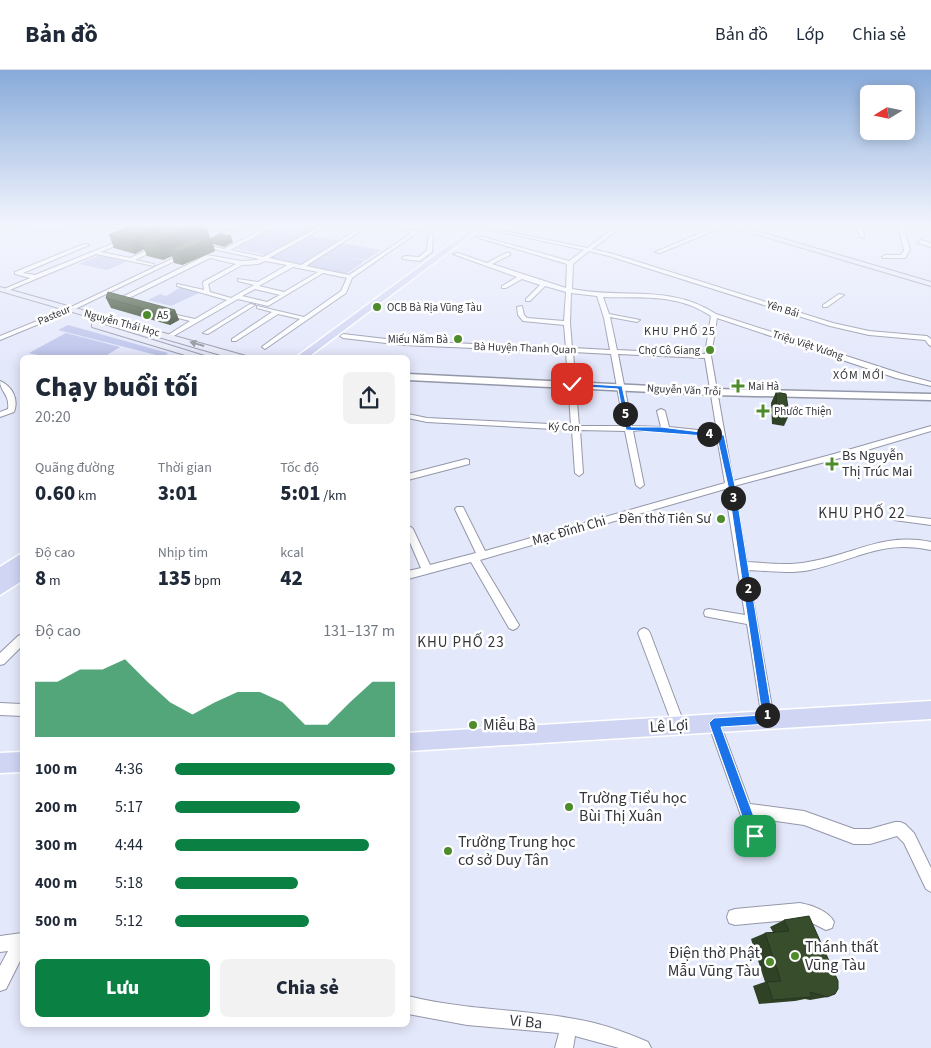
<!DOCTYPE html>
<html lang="vi">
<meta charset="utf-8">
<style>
:root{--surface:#fff;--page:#f2f2f3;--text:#1f2937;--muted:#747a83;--line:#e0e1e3;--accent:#0b8043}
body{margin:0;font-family:"Source Sans 3",sans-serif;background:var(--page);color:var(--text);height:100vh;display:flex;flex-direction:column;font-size:19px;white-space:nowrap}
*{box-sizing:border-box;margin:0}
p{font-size:16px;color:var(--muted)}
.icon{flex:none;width:28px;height:28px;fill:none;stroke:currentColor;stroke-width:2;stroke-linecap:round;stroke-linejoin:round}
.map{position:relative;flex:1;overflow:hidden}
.sheet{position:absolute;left:20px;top:285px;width:390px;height:672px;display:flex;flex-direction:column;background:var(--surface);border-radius:8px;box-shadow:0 2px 12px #0003}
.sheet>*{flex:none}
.needle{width:32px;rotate:260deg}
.tools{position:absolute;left:860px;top:15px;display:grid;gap:10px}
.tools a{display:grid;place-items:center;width:55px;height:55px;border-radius:8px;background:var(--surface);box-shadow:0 2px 12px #0003;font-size:25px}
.pin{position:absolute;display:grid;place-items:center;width:42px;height:42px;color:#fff;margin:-21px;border-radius:10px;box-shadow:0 2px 8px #0006}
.km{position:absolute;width:25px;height:25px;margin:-12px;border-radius:50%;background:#222;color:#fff;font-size:14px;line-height:25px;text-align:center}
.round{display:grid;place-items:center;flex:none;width:52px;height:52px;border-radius:8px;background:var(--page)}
.head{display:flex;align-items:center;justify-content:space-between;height:85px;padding:0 15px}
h1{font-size:28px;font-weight:800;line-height:38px}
.figures{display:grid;grid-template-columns:repeat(3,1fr);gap:8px;height:85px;padding:5px 15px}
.figures div{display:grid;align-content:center}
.figures b{font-size:21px;font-weight:800}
.figures small{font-size:14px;font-weight:400}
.figures p{font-size:14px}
.chart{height:140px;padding:10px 15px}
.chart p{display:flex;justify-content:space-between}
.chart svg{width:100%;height:90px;margin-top:5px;fill:var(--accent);opacity:.7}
.button{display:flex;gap:10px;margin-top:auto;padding:10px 15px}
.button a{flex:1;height:58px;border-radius:8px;background:var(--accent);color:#fff;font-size:20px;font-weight:800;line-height:58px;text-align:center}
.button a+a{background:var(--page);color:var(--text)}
ul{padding:0 15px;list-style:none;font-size:16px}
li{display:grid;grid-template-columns:80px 60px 1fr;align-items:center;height:38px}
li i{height:12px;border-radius:6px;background:var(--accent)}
header{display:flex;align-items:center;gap:30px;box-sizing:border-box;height:70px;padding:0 25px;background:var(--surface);border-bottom:1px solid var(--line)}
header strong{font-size:24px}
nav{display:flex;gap:28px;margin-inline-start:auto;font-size:18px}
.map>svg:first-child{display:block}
.green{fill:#bdc4ea}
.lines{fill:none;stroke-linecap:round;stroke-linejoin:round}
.minor-casing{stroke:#9497a9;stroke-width:2}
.tertiary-casing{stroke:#9497a9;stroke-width:3}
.secondary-casing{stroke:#9497a9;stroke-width:2}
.primary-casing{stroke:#fff;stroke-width:3}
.minor{fill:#fff;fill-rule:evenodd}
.tertiary{fill:#fff;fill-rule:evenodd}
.secondary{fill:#e8eaf9;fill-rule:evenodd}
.primary{fill:#d0d5f3;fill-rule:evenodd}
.wall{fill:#2f4226}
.shaded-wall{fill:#26361f}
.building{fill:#374d2c;stroke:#26361f}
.oneway{fill:#8e909a}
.route{fill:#1a73e8;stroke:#fff}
.poi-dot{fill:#4e8b2a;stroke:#fff;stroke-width:2}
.labels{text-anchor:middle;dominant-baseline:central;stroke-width:5;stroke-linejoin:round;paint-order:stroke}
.far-poi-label{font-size:11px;fill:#34353c;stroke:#fff;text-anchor:start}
.far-street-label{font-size:11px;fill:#34353c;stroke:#fff}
.far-neighbourhood-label{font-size:12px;letter-spacing:1px;fill:#34353c;stroke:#fff}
.poi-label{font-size:14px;fill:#34353c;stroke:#fff;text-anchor:start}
.street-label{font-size:14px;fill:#34353c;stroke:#fff}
.neighbourhood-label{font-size:15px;letter-spacing:1px;fill:#34353c;stroke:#fff}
.near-poi-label{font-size:16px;fill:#34353c;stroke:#fff;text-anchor:start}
.near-street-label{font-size:16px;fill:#34353c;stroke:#fff}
</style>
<header>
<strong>Bản đồ</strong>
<nav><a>Bản đồ</a><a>Lớp</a><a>Chia sẻ</a></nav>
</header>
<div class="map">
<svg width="931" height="978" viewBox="0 0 931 978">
<rect width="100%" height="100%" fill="#e4e8fb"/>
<path class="green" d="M18,156H77L49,166Z
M274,156H319L266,185L233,178Z
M308,165L341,171L300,195L266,188Z
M342,173L381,180L366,190L345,186L365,191L343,206L317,200L323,196L317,199L305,196L321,187L334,190L320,186Z
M99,185L126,192L107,200L79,194Z
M181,217L201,222L171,236L148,230L160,224L166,226Z
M68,255L168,283L164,287L58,260Z
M66,263L120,277L104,287H46L29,283Z"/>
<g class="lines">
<g class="minor-casing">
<path id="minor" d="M111,156H120L137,162L135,163Z
M197,156C206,156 224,162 229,161C235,160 238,156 245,156L215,171L213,169L225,163Z
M268,156H275L230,180L263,187L321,156H327L269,188L301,195L363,156H369L306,196L349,205L412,163L387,156H398L418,162L352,208L346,223L265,279L262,277L263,276L300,249L278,244L236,271H232V269L272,242L257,238V236L304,247L341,221L347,208L323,203L268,236L238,229L170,268L167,266L168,265L190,251L163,244V242L195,249L227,230L177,216V214L204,220L203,212L236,194L210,188L121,232L111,230L114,228L118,229L207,185L241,191L257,190L259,189L200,176L203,174L224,179ZM265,191L287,195L258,212L238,209V211L254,215L231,228L210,222L208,214L242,195L258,194ZM293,197L318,202L284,222L259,216ZM255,219L280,225L267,232L242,226Z
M617,156H623L592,179L613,184L833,253L869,261L927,266L931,269V276L929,275L925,270L869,265L830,256L609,186L589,181L573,194L572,219C622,229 671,214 716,244L902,304L931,312V316L896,308L717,248L711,286L733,411L834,384L931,356V361L840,388L734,416L747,492C767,493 788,496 808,492C854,485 882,462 931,472V480C882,469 856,490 810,500C790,504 769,501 748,500L774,649L772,653L768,655L764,653L762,649L747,554L709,547L705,546L704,543L705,540L709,539L745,545L725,419L480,490L519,555L517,558L513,560L509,558L471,492L408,509V501L421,498L408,468V456L411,457L413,459L430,495L476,483L455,439L457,437H463L485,481L725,413L717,367L661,361H633L644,415L640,418L636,415L625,361L580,360L583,403L579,406L575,403L572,360L427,352L408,348V344L427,348L571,355L566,282L403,275L343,268L340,266L343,264L403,271L566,278L564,255L523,251L518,245L517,237L522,236L524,245L527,248L564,251L566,222L545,216L530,231H526V229L540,215L522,209L506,218H502V216L517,207L453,184L458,183L487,193L506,183H510V185L492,194L566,218L567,194L476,167L480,166L569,191L584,180L487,159L489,158L587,178ZM571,223L597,226L604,248L610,280L572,278L570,253ZM603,227C641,228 677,223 711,246L705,284L617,280L610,247L637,252L640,250L609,244ZM573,282L611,284L624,356H579ZM618,284L705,288L717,362L669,357L665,341L661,339L657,341L661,357L632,356Z
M718,156H725L660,183L655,182Z
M857,156H862L864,168L860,167Z
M898,156H903L910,180L905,188H883L882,187L885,185H901L904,180Z
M431,164L433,165L432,182L420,191L403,189L402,188L405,186L419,187L427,180L429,165Z
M124,169L126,171L101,182L130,188L156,176H160V178L135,190L154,194V196L96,184L7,221L2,220L30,208L15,204V202L84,174L89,175L23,203L35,205Z
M920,170L931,173V177L918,173Z
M182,184L187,185L73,240L0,270V266L69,238Z
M839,224L844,225L827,237H823V235Z
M250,234L255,235L208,264L203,263Z
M0,311C12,316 19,329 14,342L0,347V342L8,339C10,324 0,322 0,311Z
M466,389L469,390V394L408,410V404Z
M897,445L931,449V455L894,450L892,448Z
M644,558L648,560L650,563L685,656L683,660L679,662L675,660L673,656L638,563L640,560Z
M22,564V576L4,594L0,595V583L18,566Z
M0,633L22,634V646L0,645Z
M714,647L718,649L720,653L750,734L804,741L854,759H870L895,752H900L905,754L914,763L931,798V822L926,819L904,773L897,766L870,774H854L804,755L756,748L762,766L760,771L755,773L750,771L708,653L710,649Z
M800,833C811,835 829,841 834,852L832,858L826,860L806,850L800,849L735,855L729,853L727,847L729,841L735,839Z
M22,863V887L6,919L0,921V896L8,881L0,882V866Z
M408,926C463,940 520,939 575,949C601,953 625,962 648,972L651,978H619L575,966L573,978H555L559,963L467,955L408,944Z"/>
</g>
<g class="tertiary-casing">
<path id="tertiary" d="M408,304L714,319L931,324V330L714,325L408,310Z"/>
</g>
<g class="secondary-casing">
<path id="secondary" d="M728,156H740L931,212V216Z
M0,217L246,286L247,288H231L0,221Z
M92,253H98L211,288H195L92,257Z"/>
</g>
<g class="primary-casing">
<path id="primary" d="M475,156H483L307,288H295Z
M22,483V511L0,525V497Z
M931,631V649L408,681V663Z
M22,682V702L0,703V683Z"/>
</g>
<use href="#minor" class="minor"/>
<use href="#tertiary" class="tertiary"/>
<use href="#secondary" class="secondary"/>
<use href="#primary" class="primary"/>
</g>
<path class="wall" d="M130,156H206L210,168H209L233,172L224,177L213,174L215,181L182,195L174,193L172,186L163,190L147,186L144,179L135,184L114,178L109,165Z
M106,228L175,240L179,250L170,255L111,238Z
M776,322L789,345L784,356L772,354L771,333Z
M784,850L827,927L810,930L805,929L795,931L759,934L753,916L765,912L751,869L765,863L773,862L770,857Z"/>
<path class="shaded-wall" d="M162,156H206L210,168L194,175L211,169L215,181L182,195L178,182L169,180L172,186L163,190L156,172L140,168L144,179L135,184L130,171Z
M231,166L233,172L224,177L222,171Z
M175,240L179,250L170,255L166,245Z"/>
<path class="building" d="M130,156H162L130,171L109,165Z
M167,156H191L156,172L140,168Z
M220,164L231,166L222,171L211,168Z
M199,166L211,169L178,182L169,180Z
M108,222L175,240L166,245L106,228Z
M776,322L786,324L789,345L777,343Z
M809,846L838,911V919L835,924L827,927L810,922L812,927L773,930L767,912L781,911L765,863L789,861L784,850Z"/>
<defs><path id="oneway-solid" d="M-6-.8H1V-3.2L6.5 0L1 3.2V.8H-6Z" transform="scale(1.25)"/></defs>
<use class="oneway" href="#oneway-solid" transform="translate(197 274) rotate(-164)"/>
<linearGradient id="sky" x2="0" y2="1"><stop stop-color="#87aada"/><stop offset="0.53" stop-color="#f3f5fd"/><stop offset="1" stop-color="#f3f5fd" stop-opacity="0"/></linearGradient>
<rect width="931" height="293" fill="url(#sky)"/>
<path class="route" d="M572,313L622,316L631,357H661L724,365L735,416L773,649L768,654L721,657L761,766L755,772L749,766L709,653L714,648L762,645L728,416L717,367L626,360L618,319L570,316Z"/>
<g class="poi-dot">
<circle cx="377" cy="237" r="5"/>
<circle cx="147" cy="245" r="5"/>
<circle cx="458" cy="269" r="5"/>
<circle cx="710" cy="280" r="5"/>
<path d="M735.5 308.5h5v5h5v5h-5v5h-5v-5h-5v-5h5z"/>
<path d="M760.5 333.5h5v5h5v5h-5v5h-5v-5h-5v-5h5z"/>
<path d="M829.5 386.5h5v5h5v5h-5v5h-5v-5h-5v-5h5z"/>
<circle cx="721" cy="449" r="5"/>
<circle cx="473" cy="655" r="5"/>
<circle cx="569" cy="737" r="5"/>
<circle cx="448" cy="781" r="5"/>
<circle cx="795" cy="886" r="5"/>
<circle cx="770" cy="892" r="5"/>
</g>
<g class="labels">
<g class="far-poi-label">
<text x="387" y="237">OCB Bà Rịa Vũng Tàu</text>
<text x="157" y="245">A5</text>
<text x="448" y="269" text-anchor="end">Miếu Năm Bà</text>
<text x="700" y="280" text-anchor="end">Chợ Cô Giang</text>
<text x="748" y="316">Mai Hà</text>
<text x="774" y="341">Phước Thiện</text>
</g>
<g class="far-street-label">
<text transform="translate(783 239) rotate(17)">Yên Bái</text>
<text transform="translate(54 245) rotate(-23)">Pasteur</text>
<text transform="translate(122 253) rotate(15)">Nguyễn Thái Học</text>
<text transform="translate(808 275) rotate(18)">Triệu Việt Vương</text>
<text transform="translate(525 278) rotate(2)">Bà Huyện Thanh Quan</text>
<text transform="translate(684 320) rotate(3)">Nguyễn Văn Trỗi</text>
<text transform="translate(564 357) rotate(3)">Ký Con</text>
</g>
<g class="far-neighbourhood-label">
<text x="680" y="261">KHU PHỐ 25</text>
<text x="859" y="305">XÓM MỚI</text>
</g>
<g class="poi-label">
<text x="842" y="386">Bs Nguyễn<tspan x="842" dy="16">Thị Trúc Mai</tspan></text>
<text x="711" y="449" text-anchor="end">Đền thờ Tiên Sư</text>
</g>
<g class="street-label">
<text transform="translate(569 461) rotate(-16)">Mạc Đĩnh Chi</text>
</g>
<g class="neighbourhood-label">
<text x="862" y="443">KHU PHỐ 22</text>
<text x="461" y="572">KHU PHỐ 23</text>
</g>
<g class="near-poi-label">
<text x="483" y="655">Miễu Bà</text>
<text x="579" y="728">Trường Tiểu học<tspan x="579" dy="18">Bùi Thị Xuân</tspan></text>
<text x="458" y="772">Trường Trung học<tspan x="458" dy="18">cơ sở Duy Tân</tspan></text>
<text x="805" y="877">Thánh thất<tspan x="805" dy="18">Vũng Tàu</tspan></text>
<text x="760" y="883" text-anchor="end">Điện thờ Phật<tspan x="760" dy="18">Mẫu Vũng Tàu</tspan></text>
</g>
<g class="near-street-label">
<text transform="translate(669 656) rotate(-4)">Lê Lợi</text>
<text transform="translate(526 952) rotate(6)">Vi Ba</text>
</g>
</g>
</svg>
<div class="tools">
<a><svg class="needle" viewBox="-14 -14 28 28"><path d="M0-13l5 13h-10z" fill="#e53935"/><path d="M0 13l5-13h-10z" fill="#747a83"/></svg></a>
</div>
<div class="pin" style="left:755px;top:766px;background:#1e9e55"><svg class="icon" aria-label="arrive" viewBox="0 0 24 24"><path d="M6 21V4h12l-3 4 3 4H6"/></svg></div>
<div class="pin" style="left:572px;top:314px;background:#d93025"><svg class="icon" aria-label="check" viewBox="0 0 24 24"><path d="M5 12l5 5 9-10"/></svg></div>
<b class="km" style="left:767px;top:645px">1</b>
<b class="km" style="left:748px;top:519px">2</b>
<b class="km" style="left:733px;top:428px">3</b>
<b class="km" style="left:709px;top:364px">4</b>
<b class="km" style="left:625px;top:344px">5</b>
<section class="sheet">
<div class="head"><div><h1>Chạy buổi tối</h1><p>20:20</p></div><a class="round"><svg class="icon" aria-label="share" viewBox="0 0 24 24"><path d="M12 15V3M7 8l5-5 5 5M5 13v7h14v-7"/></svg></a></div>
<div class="figures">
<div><p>Quãng đường</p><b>0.60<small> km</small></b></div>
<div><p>Thời gian</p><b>3:01</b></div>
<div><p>Tốc độ</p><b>5:01<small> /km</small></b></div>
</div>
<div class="figures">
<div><p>Độ cao</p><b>8<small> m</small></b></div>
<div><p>Nhịp tim</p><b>135<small> bpm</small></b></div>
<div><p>kcal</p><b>42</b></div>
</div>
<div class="chart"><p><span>Độ cao</span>131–137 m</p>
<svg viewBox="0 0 160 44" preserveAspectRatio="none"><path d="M0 44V17L10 17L20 11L30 11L40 6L50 17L60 27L70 33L80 27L90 22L100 22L110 27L120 38L130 38L140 27L150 17L160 17V44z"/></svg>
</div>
<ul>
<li><b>100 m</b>4:36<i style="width:100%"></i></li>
<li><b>200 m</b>5:17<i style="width:57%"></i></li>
<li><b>300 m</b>4:44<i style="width:88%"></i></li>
<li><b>400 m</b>5:18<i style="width:56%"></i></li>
<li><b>500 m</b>5:12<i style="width:61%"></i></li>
</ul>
<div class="button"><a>Lưu</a><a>Chia sẻ</a></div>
</section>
</div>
